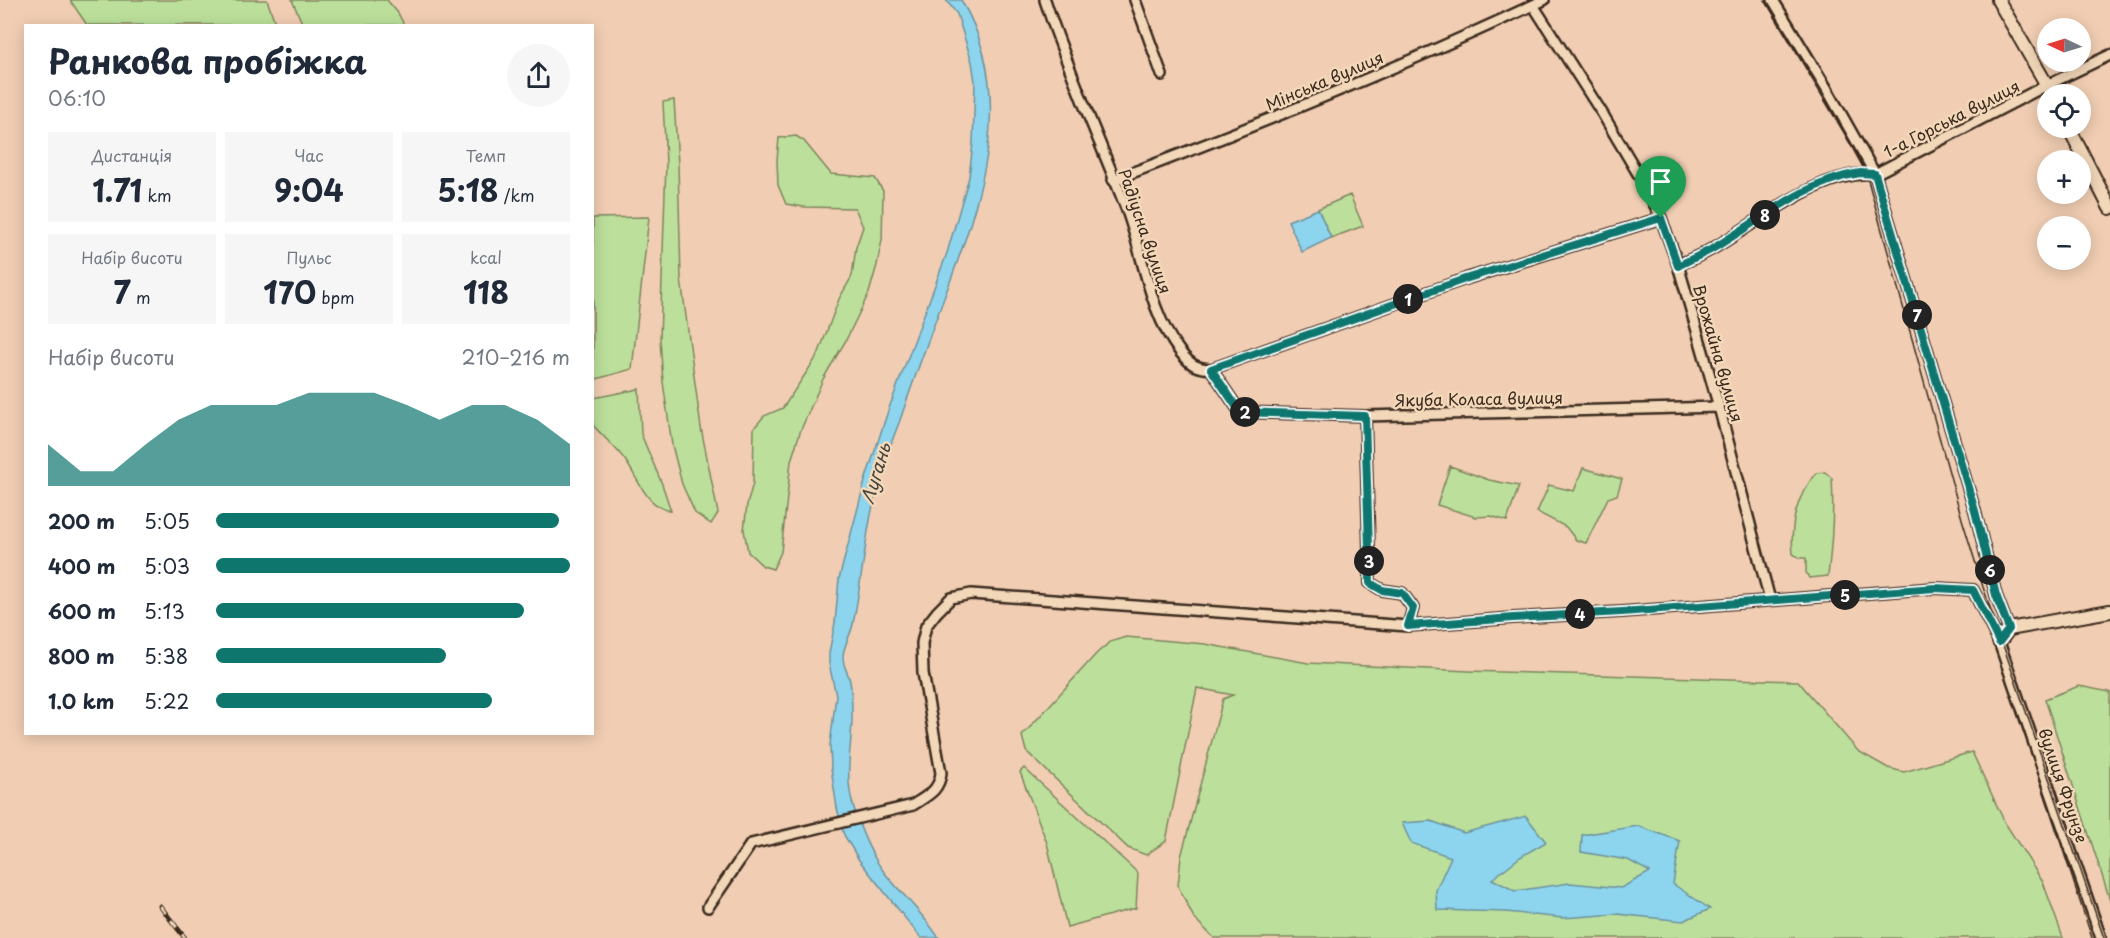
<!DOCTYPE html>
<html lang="uk">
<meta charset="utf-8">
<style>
:root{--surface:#fff;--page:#f6f6f7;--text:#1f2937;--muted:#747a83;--accent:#0f766e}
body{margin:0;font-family:"Playpen Sans",sans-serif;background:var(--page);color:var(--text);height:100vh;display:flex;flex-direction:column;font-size:22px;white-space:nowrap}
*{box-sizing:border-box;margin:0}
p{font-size:20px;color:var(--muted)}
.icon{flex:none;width:33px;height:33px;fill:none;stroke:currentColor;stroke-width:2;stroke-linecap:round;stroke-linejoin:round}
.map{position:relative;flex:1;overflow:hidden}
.details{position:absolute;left:24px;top:24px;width:570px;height:711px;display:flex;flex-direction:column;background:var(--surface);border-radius:0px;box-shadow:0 3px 15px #0003}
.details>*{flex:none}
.needle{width:39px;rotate:274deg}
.controls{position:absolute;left:2037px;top:18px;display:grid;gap:12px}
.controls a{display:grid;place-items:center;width:54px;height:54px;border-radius:50%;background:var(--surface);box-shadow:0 3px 15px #0003;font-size:30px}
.pin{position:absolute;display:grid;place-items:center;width:51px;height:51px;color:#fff;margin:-62px -26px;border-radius:50% 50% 50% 0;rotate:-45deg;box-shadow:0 0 6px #0007}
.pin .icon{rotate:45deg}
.km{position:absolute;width:30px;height:30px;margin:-15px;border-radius:50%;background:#222;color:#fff;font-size:16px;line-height:30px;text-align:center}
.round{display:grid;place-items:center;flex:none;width:63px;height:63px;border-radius:32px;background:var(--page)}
.summary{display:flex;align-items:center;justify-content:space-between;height:102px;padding:0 24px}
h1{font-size:33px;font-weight:700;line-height:45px}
.figures{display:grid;grid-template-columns:repeat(3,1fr);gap:9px;height:102px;padding:6px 24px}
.figures div{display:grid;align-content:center;border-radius:0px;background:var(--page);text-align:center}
.figures b{font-size:30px;font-weight:700}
.figures small{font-size:16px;font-weight:400}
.figures p{font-size:16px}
.chart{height:168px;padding:12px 24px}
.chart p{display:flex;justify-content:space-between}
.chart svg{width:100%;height:108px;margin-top:6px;fill:var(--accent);opacity:.7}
ul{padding:0 24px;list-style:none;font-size:20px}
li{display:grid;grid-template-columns:96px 72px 1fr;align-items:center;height:45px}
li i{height:15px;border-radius:8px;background:var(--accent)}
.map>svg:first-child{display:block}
.green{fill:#bce09b;stroke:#7c855c;stroke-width:1.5}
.water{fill:#8dd5ee;stroke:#6c919b;stroke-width:1.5}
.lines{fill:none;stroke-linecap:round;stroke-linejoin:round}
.minor-casing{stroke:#3b2a1e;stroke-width:14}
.tertiary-casing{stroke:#3b2a1e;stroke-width:16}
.minor{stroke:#f2d7b9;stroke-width:9}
.tertiary{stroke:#f2d7b9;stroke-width:12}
.tram{stroke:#3b2a1e;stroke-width:1.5}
.rail-casing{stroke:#3b2a1e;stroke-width:5}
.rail{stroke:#f2d7b9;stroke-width:3;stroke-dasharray:9;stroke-linecap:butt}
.route-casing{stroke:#fff;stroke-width:12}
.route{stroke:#0f766e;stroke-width:8}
.labels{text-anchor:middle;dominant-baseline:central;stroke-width:5;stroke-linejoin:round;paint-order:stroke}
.street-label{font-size:16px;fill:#3b2a1e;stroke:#f2d7b9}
.water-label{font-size:18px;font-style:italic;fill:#47443d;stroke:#f2d7b9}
</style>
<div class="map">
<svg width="2110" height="938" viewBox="0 0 2110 938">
<rect width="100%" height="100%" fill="#f1ceb3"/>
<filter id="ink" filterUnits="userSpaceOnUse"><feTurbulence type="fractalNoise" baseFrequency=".0167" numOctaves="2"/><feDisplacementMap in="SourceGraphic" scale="12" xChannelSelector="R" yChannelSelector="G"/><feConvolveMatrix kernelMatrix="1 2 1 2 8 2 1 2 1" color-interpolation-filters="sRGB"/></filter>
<g filter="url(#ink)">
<path class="green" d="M70,0H267L276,25H87Z
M292,0H387L398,13L404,25H303Z
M674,100L678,164L681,279L701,428L718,513L711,524L695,513L682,484L672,445L663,382L660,339L666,163L663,102Z
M796,136L804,141L831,174L875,178L883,191L882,240L877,265L869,293L845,342L823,379L800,432L791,461L781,552L773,569L763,566L748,552L744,530L747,505L753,483L754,428L764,416L783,408L818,355L839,299L852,276L856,247L863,227L855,208L804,207L786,204L778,185L777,160L779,138Z
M1350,195L1363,226L1331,238L1318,209Z
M649,217L632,369L593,380V218Z
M639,389L641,434L662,484L671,511C646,507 638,478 625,460C617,448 602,436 593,425V398Z
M1450,466L1489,480L1519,486L1507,521L1491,516L1476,517L1437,505Z
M1583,468L1622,479L1617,495L1608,498L1586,543L1576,540L1566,527L1537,512L1549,485L1574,491Z
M1825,472L1832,478C1834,512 1832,543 1828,576L1809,578L1806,572V558H1800L1793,554C1790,525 1796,495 1817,473Z
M1126,637L1205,644L1308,663L1468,671L1798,681L1858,751L1888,768L1904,772L1972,752L2005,823L2043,882L2063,938H1214L1194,918L1178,886L1181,857L1223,699L1233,695L1197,688L1166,841L1146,855L1128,848L1026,751L1022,736L1097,653L1110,642Z
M2079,686L2110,692V900L2045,699Z
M1024,768L1138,873L1136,908L1067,927L1047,843L1020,772Z"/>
<path class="water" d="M946,0H961C1019,96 980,202 944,298C929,338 914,379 900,420C893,439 885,457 880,477C866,525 863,575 853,624C851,635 843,646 843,657C843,667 848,672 850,681C852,692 852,704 852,716C852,746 844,775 853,805C860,829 872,858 888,877C905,897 924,915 939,938H921L859,860L844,835L837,808L831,768L830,745L836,695L829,664V653L835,623L839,579L865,481L888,411L947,253L969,177L973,143L975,82L972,62L957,14Z
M1318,209L1331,238L1302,252L1288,221Z
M1526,816L1546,842L1520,857L1492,879L1515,891L1570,883L1621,888L1650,872L1628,860L1581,852L1582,835L1638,826L1680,841L1673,884L1710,909L1683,921L1617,914L1563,918L1506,912L1437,910L1436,890L1451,857L1411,843L1402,823L1431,821L1464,833Z"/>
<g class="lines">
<g class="minor-casing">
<path id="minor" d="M1045,0C1068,71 1099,139 1126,208C1144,255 1148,312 1181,353C1191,365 1196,368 1211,369L1240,412L1365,416L1719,407
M1135,0L1162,75
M1773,0L1827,89L1875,174L1975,511L1996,595L2009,629
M1533,5L1602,113L1647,189L1661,218L1678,265L1719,407L1770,600
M1113,180C1259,125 1403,66 1544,0
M1678,265C1690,260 1701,255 1712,249C1757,223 1821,169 1875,174L2047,85L2110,55
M1211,369L1465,279L1661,218
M1365,416L1370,583L1382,590L1402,593L1413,608L1408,626
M708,907L751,844L913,805C928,795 939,791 941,773L923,673L922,643L926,626L937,612L951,598L971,594L1408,626L1513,618L1622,612L1935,588L1973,590L1999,642L2101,938"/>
</g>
<g class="tertiary-casing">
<path id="tertiary" d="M1998,0L2052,94
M2069,128L2110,208
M1999,642L2009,629L2110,611"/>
</g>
<use href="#minor" class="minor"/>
<use href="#tertiary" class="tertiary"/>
<path class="tram" d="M1765,0L1843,131L1866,173L1962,519L1983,587L2104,938
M2017,710L2092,938"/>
<g class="rail-casing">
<path id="rail" d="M160,906L185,938"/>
</g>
<use href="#rail" class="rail"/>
</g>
</g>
<g class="lines" filter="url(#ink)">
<g class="route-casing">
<path id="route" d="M1860,173L1875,174L1975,511L1996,595L2009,629L1999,642L1973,590L1935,588L1622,612L1513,618L1408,626L1413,608L1402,593L1382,590L1370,583L1365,416L1240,412L1211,369L1465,279L1661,218L1678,266C1689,260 1701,255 1712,249C1758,222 1805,181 1860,173Z"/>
</g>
<use href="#route" class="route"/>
</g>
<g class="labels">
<g class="street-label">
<text transform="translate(1324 80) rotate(-23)">Мінська вулиця</text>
<text transform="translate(1951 118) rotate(-27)">1-а Горська вулиця</text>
<text transform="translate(1146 231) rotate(71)">Радіусна вулиця</text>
<text transform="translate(1719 353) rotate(74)">Врожайна вулиця</text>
<text transform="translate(1479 398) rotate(-1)">Якуба Коласа вулиця</text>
<text transform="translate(2064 785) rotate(71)">вулиця Фрунзе</text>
</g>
<g class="water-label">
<text transform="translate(875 473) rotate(-73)">Лугань</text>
</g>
</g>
</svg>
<div class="controls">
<a><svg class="needle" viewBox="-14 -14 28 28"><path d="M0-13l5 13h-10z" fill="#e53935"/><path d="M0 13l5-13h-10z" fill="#747a83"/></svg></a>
<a><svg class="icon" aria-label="locate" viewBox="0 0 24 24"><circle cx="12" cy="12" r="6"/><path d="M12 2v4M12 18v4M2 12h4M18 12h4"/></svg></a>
<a>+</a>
<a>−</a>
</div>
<div class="pin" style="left:1661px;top:218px;background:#1e9e55"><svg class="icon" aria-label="arrive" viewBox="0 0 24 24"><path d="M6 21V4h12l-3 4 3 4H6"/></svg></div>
<b class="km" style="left:1408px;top:299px">1</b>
<b class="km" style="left:1245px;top:412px">2</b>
<b class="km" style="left:1369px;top:561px">3</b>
<b class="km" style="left:1580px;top:614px">4</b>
<b class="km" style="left:1845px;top:595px">5</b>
<b class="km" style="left:1990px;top:570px">6</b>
<b class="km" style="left:1917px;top:315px">7</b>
<b class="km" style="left:1765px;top:215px">8</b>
<section class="details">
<div class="summary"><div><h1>Ранкова пробіжка</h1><p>06:10</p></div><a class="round"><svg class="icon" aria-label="share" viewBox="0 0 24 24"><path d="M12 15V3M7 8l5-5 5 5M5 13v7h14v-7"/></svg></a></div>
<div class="figures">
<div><p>Дистанція</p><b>1.71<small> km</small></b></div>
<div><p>Час</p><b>9:04</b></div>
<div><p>Темп</p><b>5:18<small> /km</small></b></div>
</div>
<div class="figures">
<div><p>Набір висоти</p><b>7<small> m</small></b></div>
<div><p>Пульс</p><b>170<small> bpm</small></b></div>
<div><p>kcal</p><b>118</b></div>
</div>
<div class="chart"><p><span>Набір висоти</span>210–216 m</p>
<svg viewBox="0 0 160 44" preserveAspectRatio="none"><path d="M0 44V27L10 38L20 38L30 27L40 17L50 11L60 11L70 11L80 6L90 6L100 6L110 11L120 17L130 11L140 11L150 17L160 27V44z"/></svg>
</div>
<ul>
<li><b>200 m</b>5:05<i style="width:97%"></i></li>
<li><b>400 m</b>5:03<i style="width:100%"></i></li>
<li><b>600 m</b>5:13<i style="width:87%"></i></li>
<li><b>800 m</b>5:38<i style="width:65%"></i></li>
<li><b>1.0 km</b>5:22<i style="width:78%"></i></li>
</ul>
</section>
</div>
